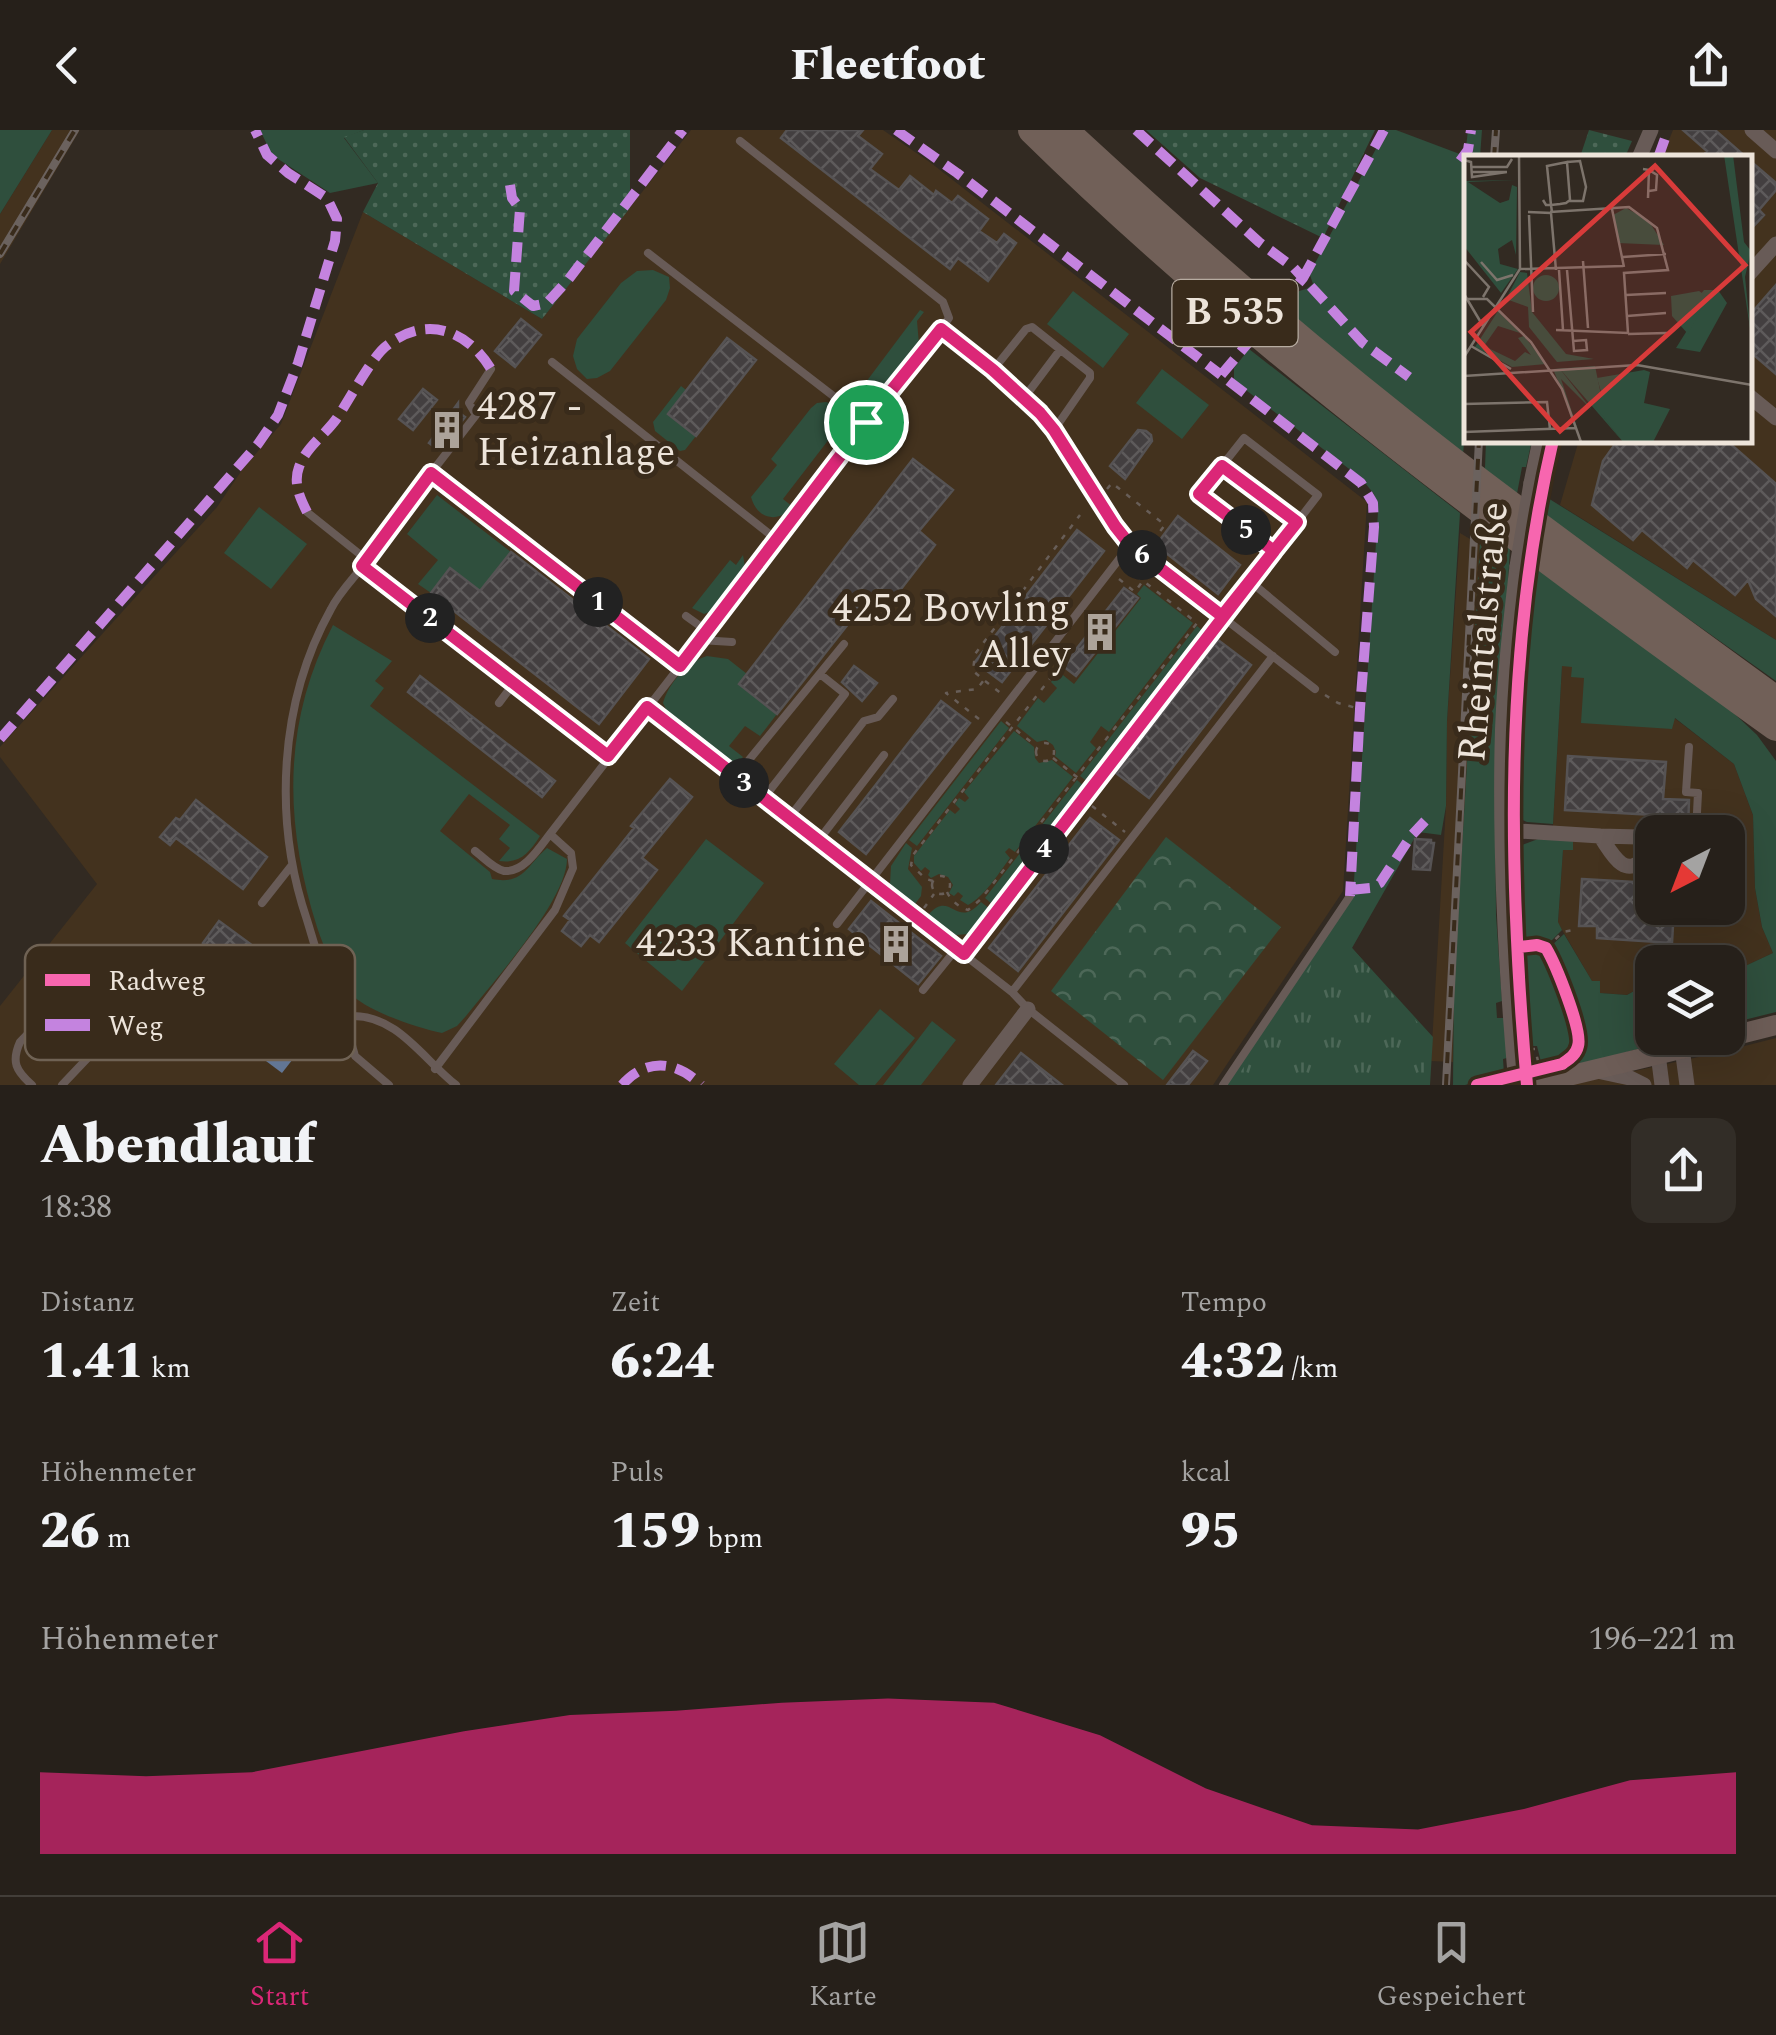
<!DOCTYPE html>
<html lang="de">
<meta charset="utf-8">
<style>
:root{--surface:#26201a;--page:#322d27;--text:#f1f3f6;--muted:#a4a3a2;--line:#423e39;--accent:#db2777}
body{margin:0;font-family:Spectral,serif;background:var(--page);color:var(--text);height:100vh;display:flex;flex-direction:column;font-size:38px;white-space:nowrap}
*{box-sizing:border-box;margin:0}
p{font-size:32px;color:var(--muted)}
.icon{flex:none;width:55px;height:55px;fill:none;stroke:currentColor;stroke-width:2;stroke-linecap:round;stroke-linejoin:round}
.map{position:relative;height:955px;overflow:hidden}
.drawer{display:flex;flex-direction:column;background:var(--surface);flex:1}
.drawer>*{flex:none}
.needle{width:65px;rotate:222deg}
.fabs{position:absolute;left:1635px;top:685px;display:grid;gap:20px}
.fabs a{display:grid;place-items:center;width:110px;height:110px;border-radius:20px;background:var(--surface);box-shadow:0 10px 40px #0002,0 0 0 2px var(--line);font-size:50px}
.pin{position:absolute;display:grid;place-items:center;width:85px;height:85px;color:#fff;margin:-42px;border:5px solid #fff;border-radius:50%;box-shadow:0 2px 10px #0007}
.km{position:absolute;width:50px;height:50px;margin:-25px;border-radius:50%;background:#222;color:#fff;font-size:28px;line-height:50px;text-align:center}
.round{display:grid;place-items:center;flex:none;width:105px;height:105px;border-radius:20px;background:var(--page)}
.overview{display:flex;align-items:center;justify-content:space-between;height:170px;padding:0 40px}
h1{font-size:55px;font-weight:800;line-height:75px}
.metrics{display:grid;grid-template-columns:repeat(3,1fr);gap:15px;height:170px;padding:10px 40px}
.metrics div{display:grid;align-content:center}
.metrics b{font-size:50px;font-weight:800}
.metrics small{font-size:28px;font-weight:400}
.metrics p{font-size:28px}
.chart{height:280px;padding:20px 40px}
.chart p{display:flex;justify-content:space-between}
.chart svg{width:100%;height:180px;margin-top:10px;fill:var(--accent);opacity:.7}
header{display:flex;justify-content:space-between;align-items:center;height:130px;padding:0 40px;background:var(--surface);font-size:45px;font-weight:800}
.tab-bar{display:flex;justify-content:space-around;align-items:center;height:140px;border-top:2px solid var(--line);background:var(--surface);font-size:28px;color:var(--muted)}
.tab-bar a{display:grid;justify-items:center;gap:5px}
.tab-bar .selected{color:var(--accent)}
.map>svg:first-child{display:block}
.built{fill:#43321e;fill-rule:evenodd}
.grass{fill:#2f4f3d}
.forest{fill:url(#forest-crowns)}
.park{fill:url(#park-tufts)}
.garden{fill:url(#garden-dots)}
.water{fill:url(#water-ripples)}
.building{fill:url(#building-cross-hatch);stroke:#565354;stroke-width:2.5}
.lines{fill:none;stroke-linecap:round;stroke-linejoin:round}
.path{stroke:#685e58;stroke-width:2.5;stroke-dasharray:5 8;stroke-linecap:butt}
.lane{stroke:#685b57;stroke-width:8}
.street{stroke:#685b57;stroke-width:15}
.secondary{stroke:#6d5d57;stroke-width:20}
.highway{stroke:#716058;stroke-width:28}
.rail-casing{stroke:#6b625e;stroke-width:8}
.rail{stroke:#392b1b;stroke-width:4;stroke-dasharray:11;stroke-linecap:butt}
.street-bridge{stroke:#685b57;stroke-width:15}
.quiet{stroke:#c483df;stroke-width:10;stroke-dasharray:20 10;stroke-linecap:butt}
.cycleway-casing{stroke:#392b1b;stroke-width:19}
.cycleway{stroke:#f766af;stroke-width:12}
.route-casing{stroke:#fff;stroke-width:20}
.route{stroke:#db2777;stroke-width:12}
.labels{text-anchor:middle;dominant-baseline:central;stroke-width:10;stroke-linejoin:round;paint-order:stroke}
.shield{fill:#392b1b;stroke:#b7aca1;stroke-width:2.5}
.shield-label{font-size:38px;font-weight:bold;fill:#ede4da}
.poi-label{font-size:40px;fill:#ede4da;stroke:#392b1b;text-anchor:end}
.street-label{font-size:40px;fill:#ede4da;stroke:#392b1b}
.inset-road{fill:none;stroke:#7d746c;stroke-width:2.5}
.view{fill:#d83b3a;fill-opacity:0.15;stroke:#d83b3a;stroke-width:5}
.inset-edge{fill:none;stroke:#ede4da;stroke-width:5}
.key{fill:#392b1b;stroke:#6f6254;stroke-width:2.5}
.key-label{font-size:28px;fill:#ede4da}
</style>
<header><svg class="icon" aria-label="back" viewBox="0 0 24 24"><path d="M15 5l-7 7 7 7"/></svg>Fleetfoot<svg class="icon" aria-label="share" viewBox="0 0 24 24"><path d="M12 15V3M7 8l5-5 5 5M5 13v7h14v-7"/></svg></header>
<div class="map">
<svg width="1776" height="955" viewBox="0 0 1776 955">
<defs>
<pattern id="forest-crowns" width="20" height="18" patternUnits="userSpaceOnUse" patternTransform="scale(2.5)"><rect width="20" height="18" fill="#2f4f3d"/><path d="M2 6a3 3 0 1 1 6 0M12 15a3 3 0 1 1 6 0" fill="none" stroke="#4d6858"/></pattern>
<pattern id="park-tufts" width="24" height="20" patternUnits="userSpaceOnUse" patternTransform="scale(2.5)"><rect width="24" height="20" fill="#2f4f3d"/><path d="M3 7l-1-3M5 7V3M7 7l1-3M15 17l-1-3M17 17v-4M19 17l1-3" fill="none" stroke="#4d6858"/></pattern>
<pattern id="garden-dots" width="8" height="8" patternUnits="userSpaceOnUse" patternTransform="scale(2.5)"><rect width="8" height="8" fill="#2f4f3d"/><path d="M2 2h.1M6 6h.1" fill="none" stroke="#4d6858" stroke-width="1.8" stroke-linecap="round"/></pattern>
<pattern id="water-ripples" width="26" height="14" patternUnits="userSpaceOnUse" patternTransform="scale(2.5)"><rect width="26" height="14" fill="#627695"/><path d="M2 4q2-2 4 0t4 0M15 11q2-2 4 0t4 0" fill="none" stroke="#56606f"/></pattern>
<pattern id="building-cross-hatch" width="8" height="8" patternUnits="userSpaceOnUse" patternTransform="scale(2.5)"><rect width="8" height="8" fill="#433f40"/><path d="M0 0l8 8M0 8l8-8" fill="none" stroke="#5e5b5b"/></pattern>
</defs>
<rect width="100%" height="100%" fill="#322a22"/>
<path class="built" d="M52,0H80L0,134V84Z
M691,0H883L931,33L1367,372L1343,761L1213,955H0V876L97,754L0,627V617L217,377L242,340L281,294L363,82L542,189Z
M1673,0H1776V510L1560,375L1579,310H1748V28L1662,27Z
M1460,403L1480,415L1454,854L1453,932L1431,931L1446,676L1447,591Z
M1562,536H1572L1584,547L1672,598L1673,587L1734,634L1753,685L1755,758L1762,797L1773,823L1728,844V832H1681V817L1672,832H1652V851L1627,865L1599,863L1558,793L1563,719L1554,709L1553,694ZM1652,702H1728V778H1652Z
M1776,908V955H1570L1717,923Z"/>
<path class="grass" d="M0,0H52L0,84Z
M260,0H364L344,8L378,53L330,63L272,25Z
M1386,0H1396L1465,26L1468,0H1482L1480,27L1466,28V288L1463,325L1485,338L1486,310H1532L1526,337H1522L1516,369L1281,183L1299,161L1306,159L1313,154L1310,145L1313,137Z
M653,140L669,147L670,158L666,170L610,241L597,248L587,249L577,239L573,226L577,209L621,153L637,141Z
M1073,161L1129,204L1103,238L1047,194Z
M920,180L924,182L917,191L919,214L887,255L879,257L863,256Z
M1249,219L1460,383L1447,591L1446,676L1441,705L1418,702L1352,818L1433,907L1430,955H1227L1353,766L1378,382L1374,364L1361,348L1234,251V238Z
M1162,239L1209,275L1182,309L1136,273Z
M681,256L686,260L668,284L696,306L685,320L680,321L655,301L653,292Z
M826,272L836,275L847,288L848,303L843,312L833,304L783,369L793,377C777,394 757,389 751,367L777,335L771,329L811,278L817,273Z
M437,365L511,422L492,447L607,560L451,439L431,463L418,454L438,430L407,404Z
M1543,365L1776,510V551L1541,384Z
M259,377L307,414L271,459L224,423Z
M1481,396L1510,418L1495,674L1496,785L1502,871L1496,873L1497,888H1504L1507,928L1503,929L1504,945L1465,955H1453L1454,854Z
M743,425L745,437L712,481L704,484L692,478L730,430L736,435Z
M1532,431L1723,573L1757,605L1776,631V882L1728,894V844L1773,823L1762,797L1755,758L1753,685L1734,634L1675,588L1672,599L1581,593L1584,548L1571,547L1572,537L1562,536L1553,694L1527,692L1518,688L1520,581Z
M1144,455L1193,493L1109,602L1101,596L1090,612L1096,618L1076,643L1055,626L1056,622L1053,615L1046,610L1037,612L1017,596L1038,568L1044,573L1057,558L1051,552L1058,541L1074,554L1141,468L1137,464Z
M333,495L392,531L375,551L384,558L370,576L540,706C529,723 520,734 499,731L510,718L499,709L510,695L469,664L440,701L490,742L492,749C524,755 526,736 547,718L567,729C567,770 493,852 466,886L457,896L442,903C418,898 377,884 358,870C340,857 324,818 317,797C284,693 282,593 333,495Z
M1197,496L1203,501L1201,506L1088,652L1080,646Z
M707,526L728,529L747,544L739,554L777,584L760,606L745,596L729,616L743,627L734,638L677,594L670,587L663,573C668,554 688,531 707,526Z
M1001,591L1009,598L917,716L909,710Z
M1014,601L1034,617L1035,628L1039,633L1052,630L1073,647L1015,722L1009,718L1005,722L1010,728C998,744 985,766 968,775L960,770L963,766L958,762L954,766L949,763L953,755L948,747L939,744L931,748L928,745L930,741L925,737L921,741L914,733V726L950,680L955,684L960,679L955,674L959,668L965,672L969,668L964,662Z
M1077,650L1085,657L993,775L985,768Z
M706,709L764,753L682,861L625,813Z
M1538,709L1573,710V720H1563L1558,792L1562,800L1549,813L1531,811L1520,801L1517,717Z
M906,713L912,718L908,739L922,757L921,766L915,774L890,754L891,736Z
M981,772L990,779L968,804L956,805L928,785C951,758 956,801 981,772Z
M1564,804L1592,851H1600V863L1627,865L1652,851V908H1678L1565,939L1563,936C1580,928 1583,915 1580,897L1551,816Z
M1535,820L1545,823L1549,828C1556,848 1584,905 1572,922C1565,931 1553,933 1542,936L1537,916H1527L1523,830L1527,823Z
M880,879L915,908L875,955H859L834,934Z
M932,891L956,910L921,955H883Z"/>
<path class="forest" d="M1166,707L1281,797L1163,950L1051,861Z"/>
<path class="park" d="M1352,818L1426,902L1424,949L1386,955H1232L1318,824Z"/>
<path class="garden" d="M364,0H630V78L542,189L363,82L378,53L344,7Z
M1146,0H1375L1323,108L1200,48Z
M1589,0L1632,11L1625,27H1580Z"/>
<path class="water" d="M275,895L303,916L282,943L254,922Z"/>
<path class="building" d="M787,0H863L858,6L882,24L870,39L899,60L910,46L934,65L936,61L952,73L958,66L988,89L979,101L997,113L1004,104L1016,113L988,151L958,128L950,139L781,8Z
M1683,0H1715L1747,28H1701L1707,21Z
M1748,29L1776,53V60L1759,80L1764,85L1748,102Z
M1776,155V244L1748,220V187Z
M521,189L541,205L515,237L495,221Z
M727,208L756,230L696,306L668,284Z
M423,259L437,270L413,300L399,289Z
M458,273V282L465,287L439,320L429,313Z
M1138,300L1146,301L1151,305L1152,311L1125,349L1110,336Z
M1618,310H1726L1776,354V486L1756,469L1748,450L1735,465L1693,430L1687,438L1642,400L1633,410L1592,375L1603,331Z
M913,329L953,360L919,401L935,415L891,472L875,460L777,584L739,554Z
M1178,386L1240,435L1218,464L1156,415Z
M1077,400L1104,421L1002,552L975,532Z
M511,422L649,529L599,594L431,463L450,438L480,461Z
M1124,458L1138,468L1076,546L1063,536Z
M1218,510L1251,535L1149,668L1116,643Z
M854,536L877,553L862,571L842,552Z
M420,546L555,651L542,667L408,562Z
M941,571L970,593L866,724L839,702Z
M1568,626L1666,632L1663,669L1689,670L1688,700L1672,699L1673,686L1565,680Z
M670,649L692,667L642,728L657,740L599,812L590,805L581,816L562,801L570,790L564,786L634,698L631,696Z
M196,670L267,727L243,759L176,708L170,715L160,707L176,688L180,690Z
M1090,688L1119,710L1018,841L989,818Z
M1415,709L1431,710V713H1434L1430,740L1413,739Z
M1582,749L1652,753V778H1674L1672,813L1597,808V796H1579Z
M871,771L941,826L918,854L849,799Z
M219,791L253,816L236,838L203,813Z
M1193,921L1207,931L1188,955H1167Z
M1021,923L1039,937L1062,955H996Z"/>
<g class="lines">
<path class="path" d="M1107,359L1112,353L1165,395L1149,415
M1119,449L1135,462L1142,452
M985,551L1002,564
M1325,565L1338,573L1360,579
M979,589L946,563L977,559L984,550L973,541L975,524L1080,385
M1006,592L1035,615
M1036 622a9 9 0 1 1 18 0a9 9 0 1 1-18 0Z
M1053,628L1082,651
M1092,676L1125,702
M932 755a9 9 0 1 1 18 0a9 9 0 1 1-18 0Z
M933,751L926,749L911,735L913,725L1059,537
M947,762C951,771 959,777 968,780L981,769L1197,493L1128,439
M924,778L934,764
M1546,818L1563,802L1573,800
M1530,919H1535L1539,935"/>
<path class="lane" d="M740,11L943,172L949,188L941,199
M648,123L867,292
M552,232L777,410
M993,240L1026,199L1032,197L1090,243V248L1054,300
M858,261L878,277
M1024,268L1060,220
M1222,336L1297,392
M431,343L476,285L469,273L491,239
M307,382L367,430
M362,436L608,626
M1251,452L1335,522
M686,486L707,501
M700,510L732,512
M499,573L514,553
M647,577L1012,862L1028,879L1124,955
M1689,617L1686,662L1698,663L1696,702
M735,647L844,514
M763,669L845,564L820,544
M789,688L864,591L878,587L893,569
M818,711L884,625
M475,721C483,727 494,739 504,741C524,743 540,717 550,704
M262,773L292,735
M837,794L1130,415
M964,825L1318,365L1244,308L1199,365L1274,421
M230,845L264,867L282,874L352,886
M923,860L957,818
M1012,862L1273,526
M344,886L355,926L389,955
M233,909L264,867
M435,939L555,780L573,738L571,723L550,704L680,536
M32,955C16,941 11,932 20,912L97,832L107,826L118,824L131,831L154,856
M62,955L191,819
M456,955C423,929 397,885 352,886C326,863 317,822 307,790C273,690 279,572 331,479C339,463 352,450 363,436C386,405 408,374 431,343L680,536L875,281L941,199C979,229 1022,259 1052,298C1080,335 1101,378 1130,415L1315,559
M1223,955L1350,766"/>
<path class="street" d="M1752,0L1776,21
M1639,28L1651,0
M1748,145L1776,114
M1748,265L1776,288
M1531,353L1540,310
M1502,700L1600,706C1612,723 1623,749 1644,729L1643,713L1639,707L1600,706
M1682,918L1687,955
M1658,924L1662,955
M1597,941L1630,948L1644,955
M970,955L1028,879
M1516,955C1506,843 1500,731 1502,619C1503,558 1510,497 1517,436"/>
<path class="secondary" d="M1728,907L1776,895
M1531,955L1726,908"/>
<path class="highway" d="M1032,0C1259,223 1519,411 1776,597
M1064,0C1188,115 1317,227 1451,330C1558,412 1667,491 1776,570"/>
<g class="rail-casing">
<path id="rail" d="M1494,28L1496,0
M0,124L75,0
M1446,955L1479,310"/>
</g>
<use href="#rail" class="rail"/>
<path class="street-bridge" d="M1517,436L1531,353"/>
<path class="quiet" d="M896,0L957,43L1221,245
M1136,0L1259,112L1294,138L1303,148L1221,245L1361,353L1373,373L1374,397L1360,579L1350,766
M1384,0L1303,148L1363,213L1409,247
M1658,28L1668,0
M1460,31L1468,20L1471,0
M510,55L512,68L520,79L514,161L533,176L547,173L568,150L683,0
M307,382C300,368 293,353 299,337C306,317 325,305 337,288C349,270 371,229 385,217C424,185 466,198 491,239
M0,609L258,314L278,285L298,233L335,111L337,89L327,68L288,43L267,25L255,0
M1350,760L1370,758L1380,753L1411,706L1425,691
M622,955C646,928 676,930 701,955"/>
<g class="cycleway-casing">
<path id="cycleway" d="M1477,955L1562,934C1569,929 1576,925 1578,916C1583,901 1555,833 1546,818L1537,815L1519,817
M1527,955C1508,741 1504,520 1553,310"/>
</g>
<use href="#cycleway" class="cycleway"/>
</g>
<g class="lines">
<g class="route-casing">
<path id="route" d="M866,292L680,536L431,343L362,436L608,626L647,577L964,824L1274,421L1199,364L1222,336L1297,392L1222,486L1130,415L1115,396L1054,300L1040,283L993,240L941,199L866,292"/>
</g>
<use href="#route" class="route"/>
</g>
<defs>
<g id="building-bare" transform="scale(3)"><path d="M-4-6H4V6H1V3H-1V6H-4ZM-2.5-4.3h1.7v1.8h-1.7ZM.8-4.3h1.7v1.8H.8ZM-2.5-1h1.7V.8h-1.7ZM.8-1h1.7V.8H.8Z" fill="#aca39a" stroke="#392b1b" stroke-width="2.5" paint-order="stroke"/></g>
</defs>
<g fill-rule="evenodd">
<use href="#building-bare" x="447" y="300"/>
<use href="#building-bare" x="1100" y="502"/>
<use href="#building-bare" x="896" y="814"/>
</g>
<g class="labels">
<rect class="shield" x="1172.5" y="150" width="125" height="66" rx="8"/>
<g class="shield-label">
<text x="1235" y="183">B 535</text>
</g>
<g class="poi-label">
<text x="477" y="277" text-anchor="start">4287 -<tspan x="477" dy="46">Heizanlage</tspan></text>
<text x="1070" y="479">4252 Bowling<tspan x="1070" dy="46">Alley</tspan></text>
<text x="866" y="814">4233 Kantine</text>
</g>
<g class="street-label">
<text transform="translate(1484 502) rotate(-85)">Rheintalstraße</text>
</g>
</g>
<g transform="translate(1464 25)">
<rect width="288" height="288" fill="#322a22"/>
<path d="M260,0H269L280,87L287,96L281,122L287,180ZM162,53L184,65L200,90L154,88L149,60ZM56,117L63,118L68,157L102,199L130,204L93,207L65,172L64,152L42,144ZM240,135H254L263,148L236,197L212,193L244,142L236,140ZM34,156L56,178L34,171L20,191L51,206L61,197L67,200L54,183L60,181L82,209L48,212L11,192ZM131,211L137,240L127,245L159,287L96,214L128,255L97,224L114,275L89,214Z" fill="#2f4f3d"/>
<path d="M53,25L4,27L36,48L45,45L48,30L53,32L52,100L48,85L34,94L36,109L54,114L37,138L0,91V26ZM69 133a13 13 0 1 1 26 0a13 13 0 1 1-26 0Z" fill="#2f4f3d"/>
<path d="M235,136L244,142L224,179L208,161L207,141ZM180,215L186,217L180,248L206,254L189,287H159L126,245L138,240L133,223Z" fill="#2f4f3d"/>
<path class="inset-road" d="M0,5L7,7L8,22L43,17M103,7L116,6L122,32L119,46H105M8,12H43L48,4M179,14L185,15L184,43M8,17H43M185,36L192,35L193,20L185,15M79,45L82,50H87L96,49L102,48L106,45L103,7L83,11L87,50L88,57M148,54L160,112M64,57L87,58L92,115M86,57L165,52L193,73L204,115L160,118L164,178L92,175M65,60L69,157M159,102L202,99M0,105L25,132L19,142M119,106L124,173M17,107L33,125L49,120M56,114L159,111M95,115L99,175M103,115L110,196L123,195L122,185L109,186M0,139L19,171M162,140L202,138M0,144H23L67,187L98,234L117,287M163,161L202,158M164,179L203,178M7,191L47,214M0,202L56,114L55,0M0,221L173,210L288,230M0,249L83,247L86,274M0,277L112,273"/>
<path class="view" d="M191,11L281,110L96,276L7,177Z"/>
<rect width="288" height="288" class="inset-edge"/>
</g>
<rect x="25" y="815" width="330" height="115" rx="15" class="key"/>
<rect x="45" y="844" width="45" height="12" fill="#f766af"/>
<rect x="45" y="889" width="45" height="12" fill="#c483df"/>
<g class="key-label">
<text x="108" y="860">Radweg</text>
<text x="108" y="905">Weg</text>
</g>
</svg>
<div class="fabs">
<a><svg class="needle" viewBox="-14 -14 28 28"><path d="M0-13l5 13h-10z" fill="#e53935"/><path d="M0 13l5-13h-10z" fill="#a4a3a2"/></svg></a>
<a><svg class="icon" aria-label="layers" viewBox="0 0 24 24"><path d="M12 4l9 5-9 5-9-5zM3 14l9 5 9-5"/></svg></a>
</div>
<div class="pin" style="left:866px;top:292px;background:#1e9e55"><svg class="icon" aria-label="arrive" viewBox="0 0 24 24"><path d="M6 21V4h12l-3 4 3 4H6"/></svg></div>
<b class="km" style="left:598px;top:472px">1</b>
<b class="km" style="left:430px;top:488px">2</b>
<b class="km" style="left:744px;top:653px">3</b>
<b class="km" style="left:1044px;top:719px">4</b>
<b class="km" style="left:1246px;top:400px">5</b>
<b class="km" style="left:1142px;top:425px">6</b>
</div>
<section class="drawer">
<div class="overview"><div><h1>Abendlauf</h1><p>18:38</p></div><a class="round"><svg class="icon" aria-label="share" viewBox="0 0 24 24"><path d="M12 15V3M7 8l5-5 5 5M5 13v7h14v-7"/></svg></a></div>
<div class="metrics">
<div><p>Distanz</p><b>1.41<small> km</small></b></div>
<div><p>Zeit</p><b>6:24</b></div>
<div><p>Tempo</p><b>4:32<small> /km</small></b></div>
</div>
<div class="metrics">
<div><p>Höhenmeter</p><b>26<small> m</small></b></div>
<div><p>Puls</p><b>159<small> bpm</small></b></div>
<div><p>kcal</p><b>95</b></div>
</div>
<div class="chart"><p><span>Höhenmeter</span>196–221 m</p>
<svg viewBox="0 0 160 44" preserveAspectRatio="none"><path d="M0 44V24L10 25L20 24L30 19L40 14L50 10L60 9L70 7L80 6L90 7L100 15L110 28L120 37L130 38L140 33L150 26L160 24V44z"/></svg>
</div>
</section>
<nav class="tab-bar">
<a class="selected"><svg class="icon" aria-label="home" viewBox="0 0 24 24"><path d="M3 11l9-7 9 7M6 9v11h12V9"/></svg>Start</a>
<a><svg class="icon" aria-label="map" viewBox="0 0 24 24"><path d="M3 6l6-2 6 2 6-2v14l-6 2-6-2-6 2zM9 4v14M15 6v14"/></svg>Karte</a>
<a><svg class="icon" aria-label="saved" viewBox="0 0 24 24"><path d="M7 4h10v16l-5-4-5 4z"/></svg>Gespeichert</a>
</nav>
